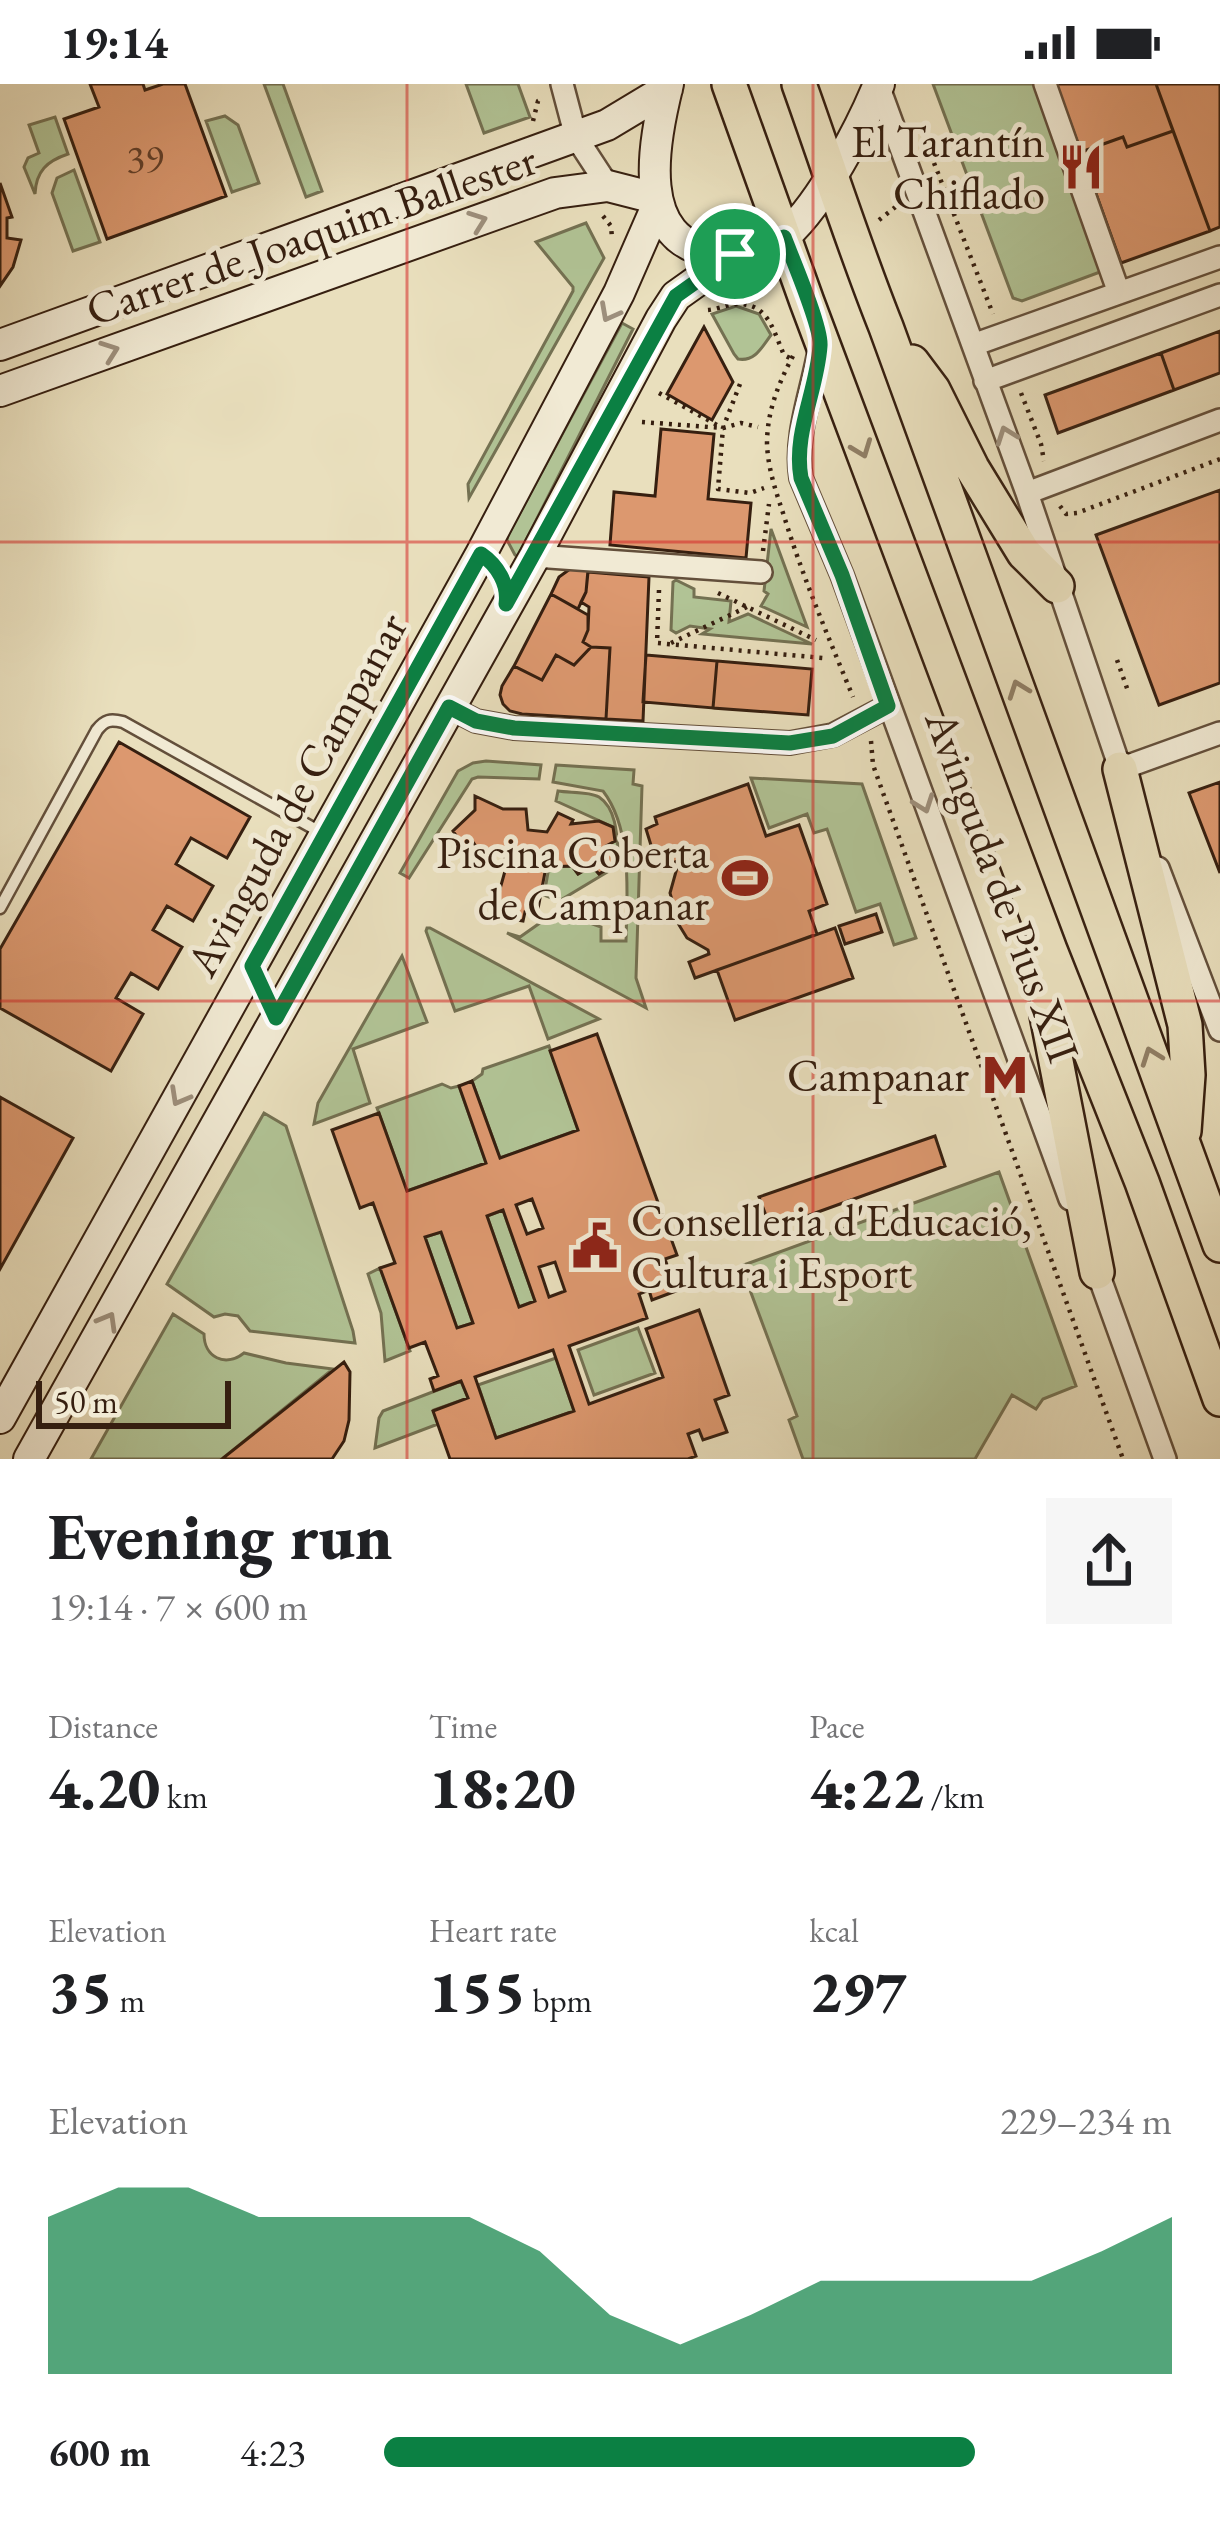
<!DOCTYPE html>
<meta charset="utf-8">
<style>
:root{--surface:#fff;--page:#f6f6f6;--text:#202124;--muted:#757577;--accent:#0b8043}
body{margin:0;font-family:"EB Garamond",serif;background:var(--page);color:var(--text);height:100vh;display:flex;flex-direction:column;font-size:45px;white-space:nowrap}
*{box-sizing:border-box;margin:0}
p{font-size:39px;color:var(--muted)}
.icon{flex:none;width:66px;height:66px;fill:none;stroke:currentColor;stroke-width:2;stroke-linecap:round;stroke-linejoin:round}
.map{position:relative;height:1375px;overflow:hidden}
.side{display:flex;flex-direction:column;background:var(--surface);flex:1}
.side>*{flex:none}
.scale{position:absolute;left:36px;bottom:30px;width:195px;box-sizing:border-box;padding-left:12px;border:6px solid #361f10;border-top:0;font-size:33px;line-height:42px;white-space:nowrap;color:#361f10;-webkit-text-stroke:9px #f1ead4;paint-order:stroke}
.pin{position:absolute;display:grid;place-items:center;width:102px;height:102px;color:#fff;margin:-51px;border:6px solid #fff;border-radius:50%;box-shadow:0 3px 12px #0007}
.round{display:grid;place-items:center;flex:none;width:126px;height:126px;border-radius:0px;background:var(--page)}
.head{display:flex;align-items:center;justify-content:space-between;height:204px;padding:0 48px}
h1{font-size:66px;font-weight:800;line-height:90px}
.metrics{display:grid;grid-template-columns:repeat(3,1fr);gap:18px;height:204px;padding:12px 48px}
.metrics div{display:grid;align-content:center}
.metrics b{font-size:60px;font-weight:800}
.metrics small{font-size:33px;font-weight:400}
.metrics p{font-size:33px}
.chart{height:336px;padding:24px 48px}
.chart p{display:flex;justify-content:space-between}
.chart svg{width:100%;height:216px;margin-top:12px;fill:var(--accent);opacity:.7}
ul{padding:0 48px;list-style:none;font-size:39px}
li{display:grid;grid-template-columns:192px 144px 1fr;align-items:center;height:90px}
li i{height:30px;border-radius:15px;background:var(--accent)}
.status{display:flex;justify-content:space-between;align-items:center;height:84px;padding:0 60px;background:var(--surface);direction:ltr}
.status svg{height:33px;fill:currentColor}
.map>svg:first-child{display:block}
.green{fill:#b1c395;stroke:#747152;stroke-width:3}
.building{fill:#dc986f;stroke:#361f10;stroke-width:3;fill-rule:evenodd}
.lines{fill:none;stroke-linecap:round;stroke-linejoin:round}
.lane-casing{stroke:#634f3b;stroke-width:15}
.street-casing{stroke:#634f3b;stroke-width:26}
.secondary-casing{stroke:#361f10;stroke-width:34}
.primary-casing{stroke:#361f10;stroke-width:38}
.path{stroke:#361f10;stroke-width:4.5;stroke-dasharray:3 6;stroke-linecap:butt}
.lane{stroke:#f1ead4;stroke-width:10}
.street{stroke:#f1ead4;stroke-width:21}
.secondary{stroke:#f1ead4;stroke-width:30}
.primary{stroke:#e9dfbd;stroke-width:33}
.oneway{stroke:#9d8f7c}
.oneway2{stroke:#907f66}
.route-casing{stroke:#fff;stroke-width:24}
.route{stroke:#0b8043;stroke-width:15}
.grid{fill:none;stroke:#d62828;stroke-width:3;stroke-opacity:0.55}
.labels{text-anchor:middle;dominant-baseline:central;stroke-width:10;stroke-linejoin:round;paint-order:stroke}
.number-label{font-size:39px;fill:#603d28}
.poi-label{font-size:45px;fill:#361f10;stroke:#f1ead4;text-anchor:end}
.street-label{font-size:45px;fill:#361f10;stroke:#f1ead4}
</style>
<div class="status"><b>19:14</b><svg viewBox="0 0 49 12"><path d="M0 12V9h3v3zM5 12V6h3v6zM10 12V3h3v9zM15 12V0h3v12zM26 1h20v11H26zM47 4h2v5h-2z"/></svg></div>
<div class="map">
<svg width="1220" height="1375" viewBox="0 0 1220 1375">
<rect width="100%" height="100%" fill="#e9dfbd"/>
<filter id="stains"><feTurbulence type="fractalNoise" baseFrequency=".00167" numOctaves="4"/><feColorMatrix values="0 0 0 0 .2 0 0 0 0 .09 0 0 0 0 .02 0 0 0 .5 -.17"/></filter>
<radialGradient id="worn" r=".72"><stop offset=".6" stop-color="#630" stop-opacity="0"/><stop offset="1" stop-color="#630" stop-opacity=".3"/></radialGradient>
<path class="green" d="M264,0H283L322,107L306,113Z
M466,0H518L530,33L484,49Z
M933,0H1035L1102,183L1100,188L1022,217L1013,214Z
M225,32L238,41L259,99L232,108L206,37Z
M55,33L68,70C47,77 36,87 35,110L24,83L28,74L39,69L29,41Z
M74,86L100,158L73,167L52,109L57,94Z
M586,139L604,174L469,414L468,400L573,207V203L536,158Z
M736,222L759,230L771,251C762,263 755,278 738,275L734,270L712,230Z
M622,239L633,245L518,472L515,471L507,456L508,451Z
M771,445L807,543L761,522L768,510L764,507Z
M676,496L694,505V513L731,517L729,538L748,530L812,560L702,550L710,545L690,542L676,549L671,546L673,498Z
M486,677L541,681L539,695L478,693L472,695L409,794L400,789L458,687L473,679Z
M556,681L634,686L633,700L642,702L636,894L646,924L507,849L520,853L557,827L601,843V857H626C627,811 633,746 603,707L553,698Z
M751,694L862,700L916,854L894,861L880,820L856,828L827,745L814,749L807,730L769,744Z
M558,707C569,709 589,707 599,713C619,726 617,760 619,781L559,817L544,811L549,783L572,782L578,790L592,782L599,790L617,779L606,762L615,757L613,743L556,717Z
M427,844H430L599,935L548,955L529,902L455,927L426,847Z
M402,872L427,938L353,965L370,1019L314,1040L318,1019Z
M549,962L578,1046L500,1074L472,997L482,990L483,985Z
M442,1000L451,1004L459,1002L486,1079L407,1107L377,1024Z
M264,1029L286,1042L353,1247L355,1259L250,1247L238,1232L225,1230L214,1233L167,1200Z
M999,1088L1076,1302L1043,1315L1036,1325L1012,1311L975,1375H803L789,1336L797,1332L741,1182Z
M503,1126L535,1217L519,1223L487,1132Z
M441,1148L473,1239L457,1244L425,1153Z
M380,1184L410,1267L385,1277L381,1229L368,1190Z
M173,1230L204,1250C204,1273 225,1284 244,1269L286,1279L333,1285L222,1375H91Z
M638,1244L655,1289L594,1311L578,1266Z
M556,1274L574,1327L496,1354L478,1301Z
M461,1297L468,1314L434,1326L438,1340L375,1364L379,1334L383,1327Z"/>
<path class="building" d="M90,0H143L145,6L163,0H185L226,112L107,155L64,35L99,23Z
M1056,0H1156L1173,47L1127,63L1123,53L1081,68Z
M1156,0H1220V143L1210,147Z
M1173,47L1210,147L1121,179L1081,68L1123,53L1127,63Z
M0,99L12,133L7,134V154L21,156L13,183L0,202Z
M704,243L733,298L712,336L667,310Z
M1220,247V289L1174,306L1161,269Z
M1161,269L1174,306L1058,349L1045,311Z
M661,345L714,350L708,415L751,419L746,474L610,461L614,408L655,412Z
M1220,406V599L1159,621L1096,451Z
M570,485L588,486L586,508L578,525L551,510L559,493Z
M588,488L649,493L643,637L606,635L610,564L591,563L583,558L588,546L589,523L581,518L586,508Z
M551,510L588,531V546L583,558L591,563L574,581L556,571L542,596L514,582Z
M591,563L610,564L606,635L522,630L510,627L503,620L500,611L502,602L514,582L542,596L556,571L574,581Z
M646,571L717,577L713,624L643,618Z
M717,577L812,585L808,631L713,624Z
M119,658L250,733L227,774L191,754L176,780L213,802L193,837L167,822L153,846L182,863L158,905L131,889L116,914L143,930L111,987L0,924V865Z
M1220,698V789L1189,709Z
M748,700L766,752L799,741L827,820L809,827L817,850L695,894L689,878L709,870L708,866L687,854L679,841L670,809L677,784L675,778L658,784L646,745L657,740L655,733Z
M475,712L503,725H526L528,746L547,748L558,729L573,736L571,740L599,737L613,743L615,757L606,762L617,779L599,790L592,782L578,790L572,782L546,783L537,830L525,828L523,837L506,834L507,825L495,823L505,787L514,784L515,779L491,766L483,772L473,758L465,764L453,747L475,726Z
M876,830L882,848L845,860L839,842Z
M835,844L853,894L735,936L717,886Z
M597,950L677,1171L665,1175L676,1207L652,1216L649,1206L639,1210L647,1234L569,1262L589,1320L663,1293L646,1245L699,1226L729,1311L715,1316L727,1348L703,1356L699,1346L688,1350L696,1372L688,1375H450L433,1327L468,1314L461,1297L434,1307L430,1295L438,1292L425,1258L409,1264L380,1184L395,1179L373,1119L360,1124L332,1046L379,1029L407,1107L486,1079L459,1002L472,997L500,1074L578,1046L550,967ZM532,1115L543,1144L527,1150L516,1121ZM503,1126L535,1217L519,1223L487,1132ZM441,1148L473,1239L457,1244L425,1153ZM555,1178L565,1207L549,1213L539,1183ZM553,1266L574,1327L496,1354L475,1293Z
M0,1013L73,1054L0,1185Z
M935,1052L945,1082L771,1145L759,1113Z
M344,1278L350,1288L349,1336L344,1357L332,1375H222Z"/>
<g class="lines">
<g class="lane-casing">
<path id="lane" d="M0,824L97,646C105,636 110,635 123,638L322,749"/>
</g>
<g class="street-casing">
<path id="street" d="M562,0L576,53L608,102
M1045,0L1119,209
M878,1L1027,409L1123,693
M973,261L1220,173
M820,262C813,305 794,351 801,394L842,491L1070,1115
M985,297L1220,211
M1027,409L1220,336
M535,472L761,488
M449,623L476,637L514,644L790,659L833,651L888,622
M1120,685L1220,649
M1158,784L1220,946
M1094,1178L1165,1375"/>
</g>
<g class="secondary-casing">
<path id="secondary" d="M668,0C654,57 632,160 718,169C742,171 768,166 787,150C822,118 861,44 879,0
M0,261L607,41L667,5
M0,307L555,109L608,102L655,114
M0,1334L481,470L619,209L657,122
M29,1375L535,472L661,235L676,212L735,170"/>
</g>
<g class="primary-casing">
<path id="primary" d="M729,0L807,218L1050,866L1142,1098L1220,1315
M799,0C828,81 854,163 886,243L1220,1161
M912,278L933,306L972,384L1024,469L1057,502
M1120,685L1185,941L1188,991L1184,1047
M1049,880L1047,931L1097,1188"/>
</g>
<path class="path" d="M533,37L538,17L542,15
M934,79L993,230
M603,132L611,142L612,154
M879,136L898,121
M708,226C718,225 729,220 739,220C769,220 774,249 784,271L792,275
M793,272C778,300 767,328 767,360C768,385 776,408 784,432C803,494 828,552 853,613
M740,300L723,344L718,405L750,409L764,404
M659,309L717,341
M1021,309L1041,360L1044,377
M642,338L723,344L741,339L758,343
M1060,422L1066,430L1077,429L1220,375
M763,467L769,420
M659,506L657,559L823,574
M718,509L816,556
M671,559L747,523
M1117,576L1128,607
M871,657L873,681L1123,1375"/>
<use href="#lane" class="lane"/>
<use href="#street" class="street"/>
<use href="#secondary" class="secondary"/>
<use href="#primary" class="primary"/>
</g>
<defs><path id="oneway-chevron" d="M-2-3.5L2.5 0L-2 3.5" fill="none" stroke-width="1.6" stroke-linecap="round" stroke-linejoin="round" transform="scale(3)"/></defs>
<g class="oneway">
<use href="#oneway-chevron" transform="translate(478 137) rotate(-20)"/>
<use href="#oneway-chevron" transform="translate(609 229) rotate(118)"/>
<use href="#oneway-chevron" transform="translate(110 267) rotate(-20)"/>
<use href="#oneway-chevron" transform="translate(1006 351) rotate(-110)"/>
<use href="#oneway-chevron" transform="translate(924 720) rotate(70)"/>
<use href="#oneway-chevron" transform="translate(179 1013) rotate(119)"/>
<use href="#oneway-chevron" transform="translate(108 1237) rotate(-60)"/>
</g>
<g class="oneway2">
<use href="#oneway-chevron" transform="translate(862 365) rotate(69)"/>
<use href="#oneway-chevron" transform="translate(1018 605) rotate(-110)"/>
<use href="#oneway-chevron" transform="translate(1151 972) rotate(-110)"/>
</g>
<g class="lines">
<g class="route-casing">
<path id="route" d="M784,153C792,174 822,244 820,262C817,307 793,349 801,394L842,491L888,622L833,652L790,659L514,644L476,637L449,623L276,934L252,882L481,470C497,481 509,500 506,520L676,212L735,170L758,166Z"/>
</g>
<use href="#route" class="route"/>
</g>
<path class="grid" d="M407,0V1375M813,0V1375M0,458H1220M0,917H1220"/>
<defs>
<g id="restaurant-bare" transform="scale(3.6)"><path d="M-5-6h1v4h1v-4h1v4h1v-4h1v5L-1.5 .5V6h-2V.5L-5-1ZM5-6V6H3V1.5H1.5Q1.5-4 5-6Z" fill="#8f2418" stroke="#f1ead4" stroke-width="2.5" paint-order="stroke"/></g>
<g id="stadium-bare" transform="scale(3.6)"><path d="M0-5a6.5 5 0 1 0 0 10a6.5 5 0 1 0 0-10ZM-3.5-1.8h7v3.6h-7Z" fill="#8f2418" stroke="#f1ead4" stroke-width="2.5" paint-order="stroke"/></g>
<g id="metro-bare" transform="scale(3.6)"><path d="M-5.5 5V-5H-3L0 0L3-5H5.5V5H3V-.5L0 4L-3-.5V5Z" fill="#8f2418" stroke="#f1ead4" stroke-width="2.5" paint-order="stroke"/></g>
<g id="civic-bare" transform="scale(3.6)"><path d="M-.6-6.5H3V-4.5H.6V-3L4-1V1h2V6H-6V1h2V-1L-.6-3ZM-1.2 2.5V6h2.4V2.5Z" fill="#8f2418" stroke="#f1ead4" stroke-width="2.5" paint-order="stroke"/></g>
</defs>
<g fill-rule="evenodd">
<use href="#restaurant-bare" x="1081" y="83"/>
<use href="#stadium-bare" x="745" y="794"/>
<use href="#metro-bare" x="1005" y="991"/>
<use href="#civic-bare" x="595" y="1162"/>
</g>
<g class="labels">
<g class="number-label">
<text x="145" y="74">39</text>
</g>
<g class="poi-label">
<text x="1045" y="57">El Tarantín<tspan x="1045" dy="52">Chiflado</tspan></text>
<text x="709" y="768">Piscina Coberta<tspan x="709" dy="52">de Campanar</tspan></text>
<text x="969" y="991">Campanar</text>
<text x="631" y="1136" text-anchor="start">Conselleria d'Educació,<tspan x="631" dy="52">Cultura i Esport</tspan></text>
</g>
<g class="street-label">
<text transform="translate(311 150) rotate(-19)">Carrer de Joaquim Ballester</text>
<text transform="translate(296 710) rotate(-61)">Avinguda de Campanar</text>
<text transform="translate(1003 802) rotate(70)">Avinguda de Pius XII</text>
</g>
</g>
<rect width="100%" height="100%" filter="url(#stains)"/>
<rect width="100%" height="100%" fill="url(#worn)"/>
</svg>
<div class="scale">50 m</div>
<div class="pin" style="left:735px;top:170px;background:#1e9e55"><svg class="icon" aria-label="arrive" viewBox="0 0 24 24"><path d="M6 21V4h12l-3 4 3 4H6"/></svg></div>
</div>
<section class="side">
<div class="head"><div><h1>Evening run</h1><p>19:14 · 7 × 600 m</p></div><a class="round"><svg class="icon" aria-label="share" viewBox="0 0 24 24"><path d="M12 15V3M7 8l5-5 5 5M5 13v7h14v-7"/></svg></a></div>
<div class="metrics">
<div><p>Distance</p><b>4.20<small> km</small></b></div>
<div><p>Time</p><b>18:20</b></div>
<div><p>Pace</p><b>4:22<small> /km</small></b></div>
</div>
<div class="metrics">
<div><p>Elevation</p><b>35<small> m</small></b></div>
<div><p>Heart rate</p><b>155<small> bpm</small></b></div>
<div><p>kcal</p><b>297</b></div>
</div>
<div class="chart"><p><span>Elevation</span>229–234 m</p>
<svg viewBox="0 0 160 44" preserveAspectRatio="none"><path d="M0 44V12L10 6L20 6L30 12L40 12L50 12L60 12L70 19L80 32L90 38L100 32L110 25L120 25L130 25L140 25L150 19L160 12V44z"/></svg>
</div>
<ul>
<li><b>600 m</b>4:23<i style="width:75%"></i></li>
</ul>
</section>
